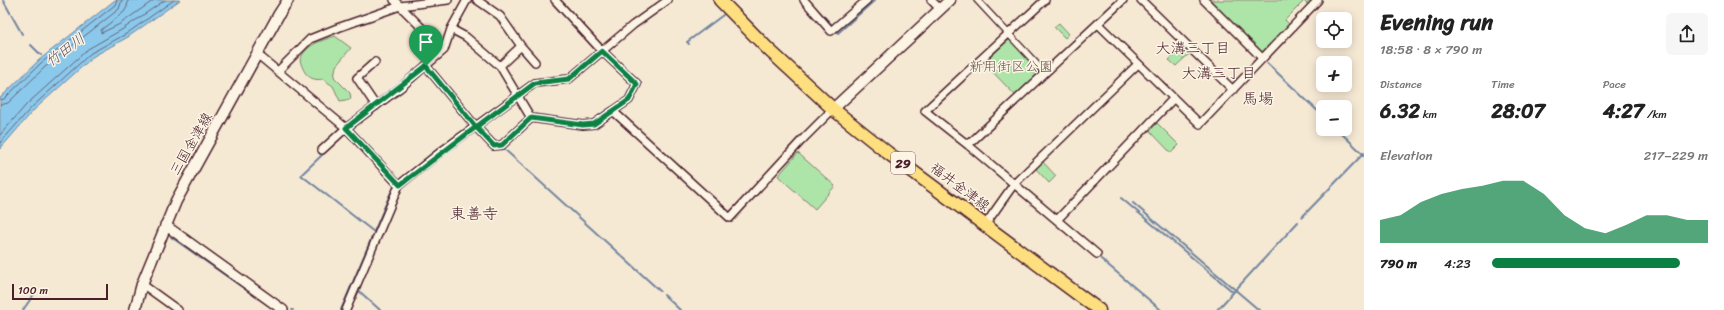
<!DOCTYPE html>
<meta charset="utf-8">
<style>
:root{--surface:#fff;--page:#f6f6f6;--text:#222;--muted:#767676;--accent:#0b8043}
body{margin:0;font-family:Sriracha,"Klee One",sans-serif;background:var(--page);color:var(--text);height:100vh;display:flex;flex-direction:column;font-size:15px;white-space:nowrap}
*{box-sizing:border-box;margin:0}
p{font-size:13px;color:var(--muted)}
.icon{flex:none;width:22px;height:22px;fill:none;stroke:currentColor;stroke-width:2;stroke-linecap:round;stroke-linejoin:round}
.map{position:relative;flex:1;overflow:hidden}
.panel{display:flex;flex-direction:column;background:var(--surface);width:360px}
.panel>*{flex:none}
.buttons{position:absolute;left:1316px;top:12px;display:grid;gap:8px}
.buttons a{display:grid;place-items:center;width:36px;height:36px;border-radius:6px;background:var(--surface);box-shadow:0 2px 10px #0003;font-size:20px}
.scale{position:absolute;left:12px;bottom:10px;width:96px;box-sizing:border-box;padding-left:4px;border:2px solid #4a1f2b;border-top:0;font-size:11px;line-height:14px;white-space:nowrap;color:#4a1f2b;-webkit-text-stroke:3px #fcf5e5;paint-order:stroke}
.pin{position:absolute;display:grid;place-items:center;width:34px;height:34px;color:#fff;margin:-41px -17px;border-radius:50% 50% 50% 0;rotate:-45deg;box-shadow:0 0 4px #0007}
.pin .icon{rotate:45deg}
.round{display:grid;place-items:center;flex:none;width:42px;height:42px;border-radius:6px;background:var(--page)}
.headline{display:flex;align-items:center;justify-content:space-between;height:68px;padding:0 16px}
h1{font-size:22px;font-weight:700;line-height:30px}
.stats{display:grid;grid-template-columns:repeat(3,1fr);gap:6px;height:68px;padding:4px 16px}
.stats div{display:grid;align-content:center}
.stats b{font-size:20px;font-weight:700}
.stats small{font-size:11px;font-weight:400}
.stats p{font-size:11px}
.chart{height:112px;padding:8px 16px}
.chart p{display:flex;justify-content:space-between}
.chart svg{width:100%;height:72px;margin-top:4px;fill:var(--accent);opacity:.7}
ul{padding:0 16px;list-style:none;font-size:13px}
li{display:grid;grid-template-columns:64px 48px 1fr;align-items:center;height:30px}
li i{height:10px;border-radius:5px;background:var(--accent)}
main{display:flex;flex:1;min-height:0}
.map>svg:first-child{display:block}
.green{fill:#ade5a9;stroke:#7c826a}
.water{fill:#8bc9ec;stroke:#71859f}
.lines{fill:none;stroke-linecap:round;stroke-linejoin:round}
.shore{stroke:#646378;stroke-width:1}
.stream{stroke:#71859f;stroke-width:2}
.pedestrian-casing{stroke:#4a1f2b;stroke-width:8}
.minor-casing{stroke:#4a1f2b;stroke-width:10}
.tertiary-casing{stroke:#4a1f2b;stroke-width:12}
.secondary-casing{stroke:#4a1f2b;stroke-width:13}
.primary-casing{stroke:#4a1f2b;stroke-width:15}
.pedestrian{stroke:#fcf5e5;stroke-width:5.5}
.minor{stroke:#fcf5e5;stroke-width:7}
.tertiary{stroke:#fcf5e5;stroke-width:9}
.secondary{stroke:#fcf5e5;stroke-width:10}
.primary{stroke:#fedf80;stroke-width:12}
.route-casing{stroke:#fff;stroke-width:8}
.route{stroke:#0b8043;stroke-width:5}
.labels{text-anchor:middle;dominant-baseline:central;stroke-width:3;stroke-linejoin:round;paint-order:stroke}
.shield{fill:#fcf5e5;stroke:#7f5f63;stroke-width:1}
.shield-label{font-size:13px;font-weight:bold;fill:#4a1f2b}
.park-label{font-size:14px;fill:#63504a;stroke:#fcf5e5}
.street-label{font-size:14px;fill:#4a1f2b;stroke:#fcf5e5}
.neighbourhood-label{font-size:15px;fill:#4a1f2b;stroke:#fcf5e5}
.water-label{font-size:15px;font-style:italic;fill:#5e5265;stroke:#fcf5e5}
.quarter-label{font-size:16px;fill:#4a1f2b;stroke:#fcf5e5}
</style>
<main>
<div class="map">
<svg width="1364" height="310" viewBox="0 0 1364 310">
<rect width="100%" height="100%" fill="#f6e9d4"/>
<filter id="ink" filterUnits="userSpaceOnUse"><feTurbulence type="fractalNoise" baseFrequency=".025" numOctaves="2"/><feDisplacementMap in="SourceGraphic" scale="8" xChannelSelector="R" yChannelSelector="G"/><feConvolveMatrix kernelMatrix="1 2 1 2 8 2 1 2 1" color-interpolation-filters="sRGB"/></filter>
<g filter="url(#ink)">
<path class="green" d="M1207,0H1315L1309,6L1304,1L1285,20L1291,26L1264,53H1261Z
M1059,23L1069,34L1065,38L1054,27Z
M335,36L351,48L336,66L334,77L350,93L351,99L340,101L333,86L323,79C309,82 303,72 300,60C306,44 321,41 335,36Z
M1007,37L1040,72L1015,95L982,61Z
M1183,46L1190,53L1176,66L1169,60Z
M1157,123L1179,145L1171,153L1150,131Z
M798,153L835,186L815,209L778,176Z
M1042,161L1056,176L1049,183L1035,168Z"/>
<path class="water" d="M115,0H180L128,37L94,56L34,110L0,149V98L39,60Z"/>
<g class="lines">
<path class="shore" d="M128,0L127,7L124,12L101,30V33L120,24L154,0
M0,100L4,99L41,63L115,5L117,0
M0,105L8,103L45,67L119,9L122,0
M0,135L27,104L88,49L123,29L165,0
M0,143L31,108L91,53L126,34L174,0"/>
<path class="stream" d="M3,0L22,34
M812,4L831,24
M838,33L875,0
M689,44L687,42L723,15
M31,45L41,55
M1267,63L1323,116
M1337,129L1364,155
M341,137L301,175L374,232L391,192
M503,148L660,291
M1121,198L1232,291
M1133,203L1259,310
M1302,217L1364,153
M171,237L275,310
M1101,259L1161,310
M358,290L380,310
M664,295L680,310
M23,310L34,294
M292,310H293
M341,310L372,237
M1217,310L1298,222"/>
<g class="pedestrian-casing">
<path id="pedestrian" d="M977,0L1045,73"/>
</g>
<g class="minor-casing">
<path id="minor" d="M394,0L444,50
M477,0L500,16L521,46L500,66
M555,0L602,51L637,84L629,100L613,111
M804,0L831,31L867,0
M931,0L940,9
M1045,0L925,111L968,145L1097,254
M1141,0L1233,90
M1204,0L1262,58
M1098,24L1200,124L1318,0
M451,29L467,0
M521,46L535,62
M257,54L346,128L399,185
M375,62L357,78L376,106
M426,66L476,127L494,146L502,145L531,118L583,125L594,124L613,111L730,218L801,141L833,109
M278,71L310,39L340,27L400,6L448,0
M968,145L1123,0
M322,150L346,128L400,88L444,50L451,29L466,37L500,66L531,118
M1057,220L1173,99
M985,225L1014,184L1138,64
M142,284L178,310
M346,310L399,185L443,150L535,83L569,79L633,25L668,0"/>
</g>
<g class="tertiary-casing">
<path id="tertiary" d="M165,225L283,310"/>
</g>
<g class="secondary-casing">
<path id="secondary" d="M833,109L950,0
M135,310L142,284L176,201L279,14L288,0"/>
</g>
<g class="primary-casing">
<path id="primary" d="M720,0L768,49L833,109L888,153L1099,310"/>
</g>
<use href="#pedestrian" class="pedestrian"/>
<use href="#minor" class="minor"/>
<use href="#tertiary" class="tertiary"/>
<use href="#secondary" class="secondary"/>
<use href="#primary" class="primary"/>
</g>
</g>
<g class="lines" filter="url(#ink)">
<g class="route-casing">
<path id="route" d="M426,66L346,128L400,185L476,127L494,146L502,145L531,118L583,125L594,124L629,100L637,84L602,51L569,79L535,83L476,127L426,66"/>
</g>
<use href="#route" class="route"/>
</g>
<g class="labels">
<rect class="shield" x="891" y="152" width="24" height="22" rx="3"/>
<g class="shield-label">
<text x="903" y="163">29</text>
</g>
<g class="park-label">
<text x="1011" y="66">新用街区公園</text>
</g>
<g class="street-label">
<text transform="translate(191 144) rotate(-60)">三国金津線</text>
<text transform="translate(960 187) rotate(37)">福井金津線</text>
</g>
<g class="neighbourhood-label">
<text x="1193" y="48">大溝三丁目</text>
<text x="1219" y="73">大溝三丁目</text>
</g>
<g class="water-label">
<text transform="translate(65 50) rotate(-37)">竹田川</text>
</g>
<g class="quarter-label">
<text x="1258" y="98">馬場</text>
<text x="474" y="213">東善寺</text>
</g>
</g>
</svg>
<div class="buttons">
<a><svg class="icon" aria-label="locate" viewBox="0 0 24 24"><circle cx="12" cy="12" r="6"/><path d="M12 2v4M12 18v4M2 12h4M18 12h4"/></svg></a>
<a>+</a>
<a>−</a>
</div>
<div class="scale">100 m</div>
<div class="pin" style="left:426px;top:66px;background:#1e9e55"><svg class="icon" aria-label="arrive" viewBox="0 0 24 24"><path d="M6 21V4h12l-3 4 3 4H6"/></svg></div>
</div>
<section class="panel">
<div class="headline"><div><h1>Evening run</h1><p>18:58 · 8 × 790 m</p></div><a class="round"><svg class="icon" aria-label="share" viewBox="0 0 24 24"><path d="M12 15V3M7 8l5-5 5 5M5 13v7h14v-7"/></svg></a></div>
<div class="stats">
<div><p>Distance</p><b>6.32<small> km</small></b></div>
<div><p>Time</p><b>28:07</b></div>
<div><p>Pace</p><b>4:27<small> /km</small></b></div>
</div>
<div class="chart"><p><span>Elevation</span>217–229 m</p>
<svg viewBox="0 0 160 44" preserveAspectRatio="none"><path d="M0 44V30L10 27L20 19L30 14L40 11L50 9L60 6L70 6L80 14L90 27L100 35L110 38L120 33L130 27L140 27L150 30L160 30V44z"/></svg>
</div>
<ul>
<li><b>790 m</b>4:23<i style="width:87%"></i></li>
</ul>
</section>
</main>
